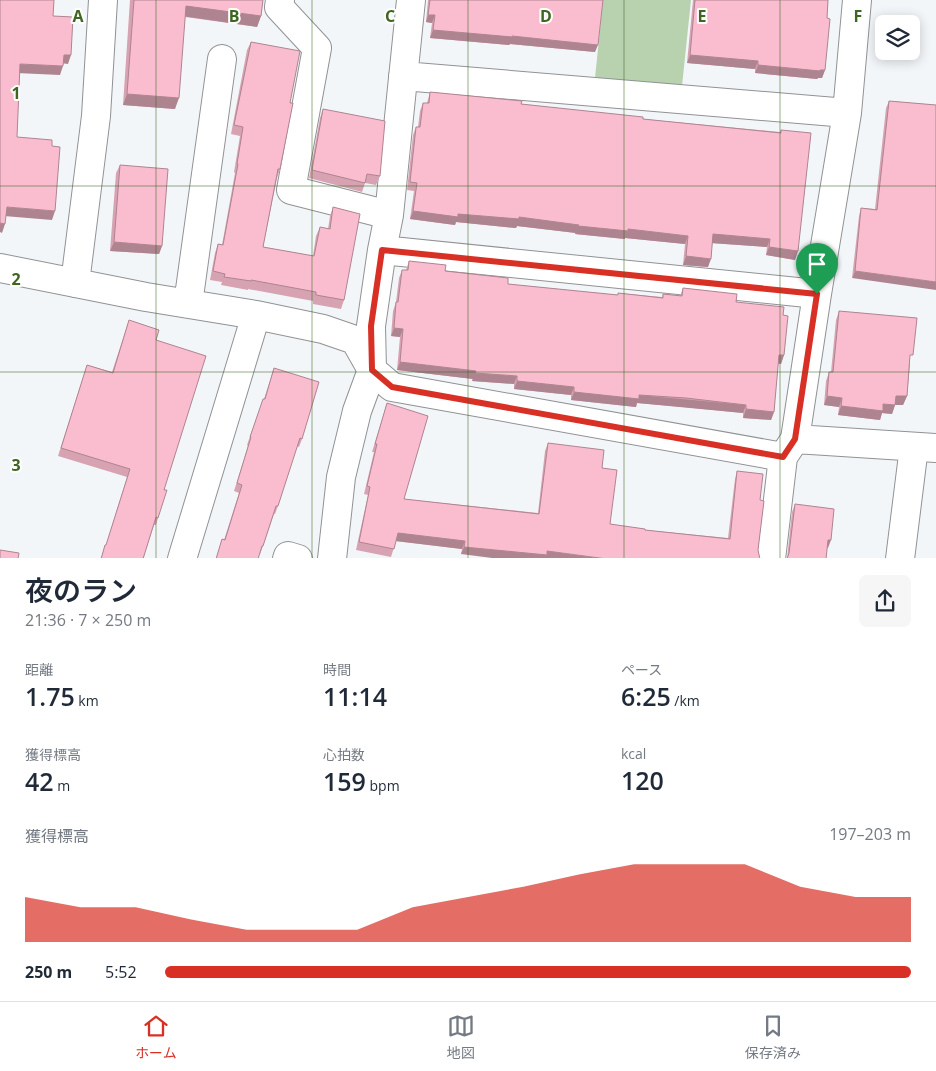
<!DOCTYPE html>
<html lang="ja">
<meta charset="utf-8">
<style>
:root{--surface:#fff;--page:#f6f6f7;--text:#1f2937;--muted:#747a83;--line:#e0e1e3;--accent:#d93025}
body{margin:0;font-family:"Open Sans","Noto Sans JP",sans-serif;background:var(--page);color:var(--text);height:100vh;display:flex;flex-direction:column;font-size:19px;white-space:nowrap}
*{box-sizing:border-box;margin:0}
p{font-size:16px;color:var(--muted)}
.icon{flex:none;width:28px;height:28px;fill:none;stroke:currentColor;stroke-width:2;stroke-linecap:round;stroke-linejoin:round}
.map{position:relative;height:558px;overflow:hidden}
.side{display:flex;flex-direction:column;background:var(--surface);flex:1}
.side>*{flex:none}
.fabs{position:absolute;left:875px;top:15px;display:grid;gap:10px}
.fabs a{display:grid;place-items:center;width:45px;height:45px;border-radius:8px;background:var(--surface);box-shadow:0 2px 12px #0003;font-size:25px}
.pin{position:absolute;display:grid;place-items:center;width:42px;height:42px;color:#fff;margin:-51px -21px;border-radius:50% 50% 50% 0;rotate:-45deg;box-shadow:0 0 5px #0007}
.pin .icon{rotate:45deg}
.round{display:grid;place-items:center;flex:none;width:52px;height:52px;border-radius:8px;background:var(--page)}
.overview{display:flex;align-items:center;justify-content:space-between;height:85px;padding:0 25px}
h1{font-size:28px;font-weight:600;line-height:38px}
.metrics{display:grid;grid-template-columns:repeat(3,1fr);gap:8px;height:85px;padding:5px 25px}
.metrics div{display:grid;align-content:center}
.metrics b{font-size:25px;font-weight:600}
.metrics small{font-size:14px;font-weight:400}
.metrics p{font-size:14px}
.chart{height:140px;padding:10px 25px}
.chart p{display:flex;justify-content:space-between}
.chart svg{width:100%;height:90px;margin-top:5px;fill:var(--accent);opacity:.7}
ul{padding:0 25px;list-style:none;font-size:16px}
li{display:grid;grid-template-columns:80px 60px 1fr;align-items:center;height:38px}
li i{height:12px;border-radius:6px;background:var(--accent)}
.menu{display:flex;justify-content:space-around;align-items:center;height:70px;border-top:1px solid var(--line);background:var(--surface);font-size:14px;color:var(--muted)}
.menu a{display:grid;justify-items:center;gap:2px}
.menu .selected{color:var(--accent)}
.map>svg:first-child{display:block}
.green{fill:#b8d2af}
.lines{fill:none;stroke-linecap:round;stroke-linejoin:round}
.minor-casing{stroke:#909294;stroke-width:30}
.minor{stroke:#fff;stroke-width:28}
.wall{fill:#d7a3b2}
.shaded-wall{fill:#af8491}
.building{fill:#fabdcf;stroke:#af8491}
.route-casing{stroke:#fff;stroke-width:10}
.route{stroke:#d93025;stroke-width:6}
.grid{fill:none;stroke:#3f6621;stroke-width:1;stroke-opacity:0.55}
.grid-label{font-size:16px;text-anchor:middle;font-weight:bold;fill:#3f6621;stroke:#fff;stroke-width:4;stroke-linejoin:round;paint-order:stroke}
</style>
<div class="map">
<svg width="936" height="559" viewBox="0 0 936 559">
<rect width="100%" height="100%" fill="#f3f6f9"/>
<path class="green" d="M603,0H691L682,86L595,78Z"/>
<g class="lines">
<g class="minor-casing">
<path id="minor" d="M280,0L279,7L317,48L291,190L389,215
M403,76L847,113
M382,250L817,294
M0,268L146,297L256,315L323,329L355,340L372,370L392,387L783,457L795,439L817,294L847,113L857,0
M75,283L96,116L103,0
M188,304L222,59
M795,439L936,448
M182,559L256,315
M287,559L288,556L298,559
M332,559L341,477L357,411L372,370L371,326L382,250L389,215L411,0
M771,559L783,457
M900,559L914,447"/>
</g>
<use href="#minor" class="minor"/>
</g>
<path class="wall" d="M130,0H263L261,16L257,27L185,17L175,109L123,105Z
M428,0H603L595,52L510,44L509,45L430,38L432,23L426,22Z
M693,0H828L827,18L825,70L822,78H818L817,79L755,73V69L687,63Z
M251,42L290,103L280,169L277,178L263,247L313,256L316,236L320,227L328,229L330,216L333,207L344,300L341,309L313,304V301L248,289V290L221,285L222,282L210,280L215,253L218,244L222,245L235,173L234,172L240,136L231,134L247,50Z
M430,92L521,104L643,119L780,132L781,130L795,260L766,255L767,247L712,243L708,267L683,265L685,244L625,238V239L575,234L576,233L517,226L516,228L456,222L455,225L410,219L414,191L407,190L413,135L416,127H418L420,111L423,103H427Z
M889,101L936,105L852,278L859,216L861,208L875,209L886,108Z
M323,109L380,176L376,185L365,183L362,192L309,178L320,118Z
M120,165L162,246L159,254L110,251L116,173Z
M409,261L445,271L508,284L618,295V293L662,297L663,294L680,296L683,288L783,315L784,355L781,364L778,363L774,412L771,420L743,418V413L683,407L637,403L636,407L571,400V395L514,389V384L472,381L473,379L397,370L400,337L391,336L393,311L396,302L399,278L402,270H406Z
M839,311L910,364L907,396L903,405H895L892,414L882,413L880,420L838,415L839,407L824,405L826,381L829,372H831L836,320Z
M129,320L156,340L164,490L158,518L156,525H154L143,559H101L105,545H106L127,477L58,456L87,365L112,372Z
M274,368L302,439L299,447L297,446L278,506L275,514H274L263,546L260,554H259L258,559H216L222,539L224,540L239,493L234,491L248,446L247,445L263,399H264Z
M387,403L404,499L538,513L545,451L548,443L602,468L610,524L645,530L728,538L735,479L737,471L760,500L758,550L461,554L462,549L396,541L391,557L356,550L368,495L364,494L374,452H372Z
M795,504L828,548L787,559L792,512Z"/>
<path class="shaded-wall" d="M186,6L261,16L257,27L182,16Z
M428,15H435L432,23L426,22Z
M433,30L512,36L598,45L595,52L510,44L509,45L430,38Z
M64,55H71L68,64L60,63Z
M690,55L758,61L755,69L687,63Z
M20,64L63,66L60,75L16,73Z
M758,65L820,70H825L822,78H818L817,79L755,73Z
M127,94L179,98L175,109L123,105Z
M7,207L55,211L52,220L4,216Z
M413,211L519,217L579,225L576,233L517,226L516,228L456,222L455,225L410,219Z
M0,223L5,224L2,233L0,232Z
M578,226L628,229L688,236L685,244L625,238V239L575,234Z
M713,234L770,239L767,247L710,243Z
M114,242L162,246L159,254L110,251Z
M769,247L798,251L795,260L766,255Z
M686,256L711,259L708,267L683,265Z
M855,271L936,282V290L852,278Z
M394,328L403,329L400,337L391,336Z
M779,355H784L781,364L776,363Z
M400,362L476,371L473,379L397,370Z
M475,373L517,376L514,384L472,381Z
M517,381L574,387L571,395L514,389Z
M574,392L639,395L746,405L743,413L637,403L636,407L571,400Z
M827,396L842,398L839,407L824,405Z
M896,396H907L903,405H893Z
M883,404L895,405L892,414L882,413L880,420L838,415L841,406Z
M746,409L774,412L771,420L743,418Z
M398,533L465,541L462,549L395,541Z
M828,540H831L828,548H826Z
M464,547L547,551L607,559H500L461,554Z"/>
<path class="building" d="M0,0H54L53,16L73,17L71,55H64L63,66L20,64L17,137L52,140V146L60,147L55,211L7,207L5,224L0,223Z
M134,0H263L261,16L186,6L179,98L127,94Z
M430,0H603L598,45L512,36V37L433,30L435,15H428Z
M695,0H828L827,18L830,19L825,70H820V71L758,65V61L690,55Z
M251,42L300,51L290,103H293L280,169H278L263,247L314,256L320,227L330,229L333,207L360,214L344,300L316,295V292L251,280V281L224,277L225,274L213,271L218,244L223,245L238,164H237L243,127L234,125Z
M430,92L522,101L521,104L643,117V119L781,133V130L811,133L798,251L769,247L770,239L713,234L711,259L686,256L688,236L628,229V231L578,226L579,225L519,217V219L458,214V217L413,211L417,183L410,182L416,127H420L423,103H429Z
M889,101L936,105V282L855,271L861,208L877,210Z
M323,109L385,121L380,176L367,174L365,183L312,170Z
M120,165L168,169L162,246L114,242Z
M409,261L446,265L445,271L508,278V284L618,295V293L663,298V294L682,296L683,288L737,294L736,302L784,307L783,315L788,316L784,355H779L774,412L746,409V405L686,398L639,395V399L574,392V387L517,381V376L475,373L476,371L400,362L403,329L394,328L396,302H398L402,270H408Z
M839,311L917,318L913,355H910L907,396H896L895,405L883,404V411L841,406L842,398L827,396L829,372H833Z
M129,320L159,330L156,340L206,356L164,490H167L158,518L156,517L143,559H101L105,545H106L130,469L61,448L87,365L113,373Z
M274,368L319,382L302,439L300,438L278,506H276L263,546H262L258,559H216L222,539L225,540L242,485L237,483L251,437H250L263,399H265Z
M387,403L428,416L404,499L539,514L548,443L604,450L602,468L617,470L610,524L645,529V530L730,539L737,471L763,474L760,500L764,501L758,550L760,559H607L547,551V555L464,547L465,541L398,533L394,549L359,542L370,487L367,486L377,444H375Z
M795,504L834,509L831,540H828L826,559H787L789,553Z
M0,550L19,553L18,559H0Z"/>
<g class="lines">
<g class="route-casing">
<path id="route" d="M382,250L817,294L795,439L783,457L392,387L372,370L371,326Z"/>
</g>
<use href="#route" class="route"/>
</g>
<path class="grid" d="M156,0V559M312,0V559M468,0V559M624,0V559M780,0V559M0,186H936M0,372H936"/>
<g class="grid-label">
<text x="78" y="22">A</text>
<text x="234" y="22">B</text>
<text x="390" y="22">C</text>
<text x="546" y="22">D</text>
<text x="702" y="22">E</text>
<text x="858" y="22">F</text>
<text x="16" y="99">1</text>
<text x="16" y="285">2</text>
<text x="16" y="471">3</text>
</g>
</svg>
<div class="fabs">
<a><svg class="icon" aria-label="layers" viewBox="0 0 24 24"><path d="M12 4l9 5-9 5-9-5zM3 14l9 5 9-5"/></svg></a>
</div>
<div class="pin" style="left:817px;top:294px;background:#1e9e55"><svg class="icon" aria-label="arrive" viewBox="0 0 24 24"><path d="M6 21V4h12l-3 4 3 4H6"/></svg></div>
</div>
<section class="side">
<div class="overview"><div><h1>夜のラン</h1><p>21:36 · 7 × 250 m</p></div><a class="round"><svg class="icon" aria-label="share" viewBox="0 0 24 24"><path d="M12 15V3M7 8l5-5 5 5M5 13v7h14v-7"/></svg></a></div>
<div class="metrics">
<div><p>距離</p><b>1.75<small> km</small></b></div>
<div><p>時間</p><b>11:14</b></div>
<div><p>ペース</p><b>6:25<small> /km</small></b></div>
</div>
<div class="metrics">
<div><p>獲得標高</p><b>42<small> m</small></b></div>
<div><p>心拍数</p><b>159<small> bpm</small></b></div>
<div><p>kcal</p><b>120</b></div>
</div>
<div class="chart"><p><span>獲得標高</span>197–203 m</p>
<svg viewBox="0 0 160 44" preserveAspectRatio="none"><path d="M0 44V22L10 27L20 27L30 33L40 38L50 38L60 38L70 27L80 22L90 17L100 11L110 6L120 6L130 6L140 17L150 22L160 22V44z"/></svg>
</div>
<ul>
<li><b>250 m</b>5:52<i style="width:100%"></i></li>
</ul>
</section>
<nav class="menu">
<a class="selected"><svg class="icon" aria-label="home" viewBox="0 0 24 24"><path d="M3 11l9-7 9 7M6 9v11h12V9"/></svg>ホーム</a>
<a><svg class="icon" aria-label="map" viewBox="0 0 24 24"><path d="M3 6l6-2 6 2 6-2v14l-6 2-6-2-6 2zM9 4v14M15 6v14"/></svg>地図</a>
<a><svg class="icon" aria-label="saved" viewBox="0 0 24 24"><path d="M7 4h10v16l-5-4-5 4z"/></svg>保存済み</a>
</nav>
